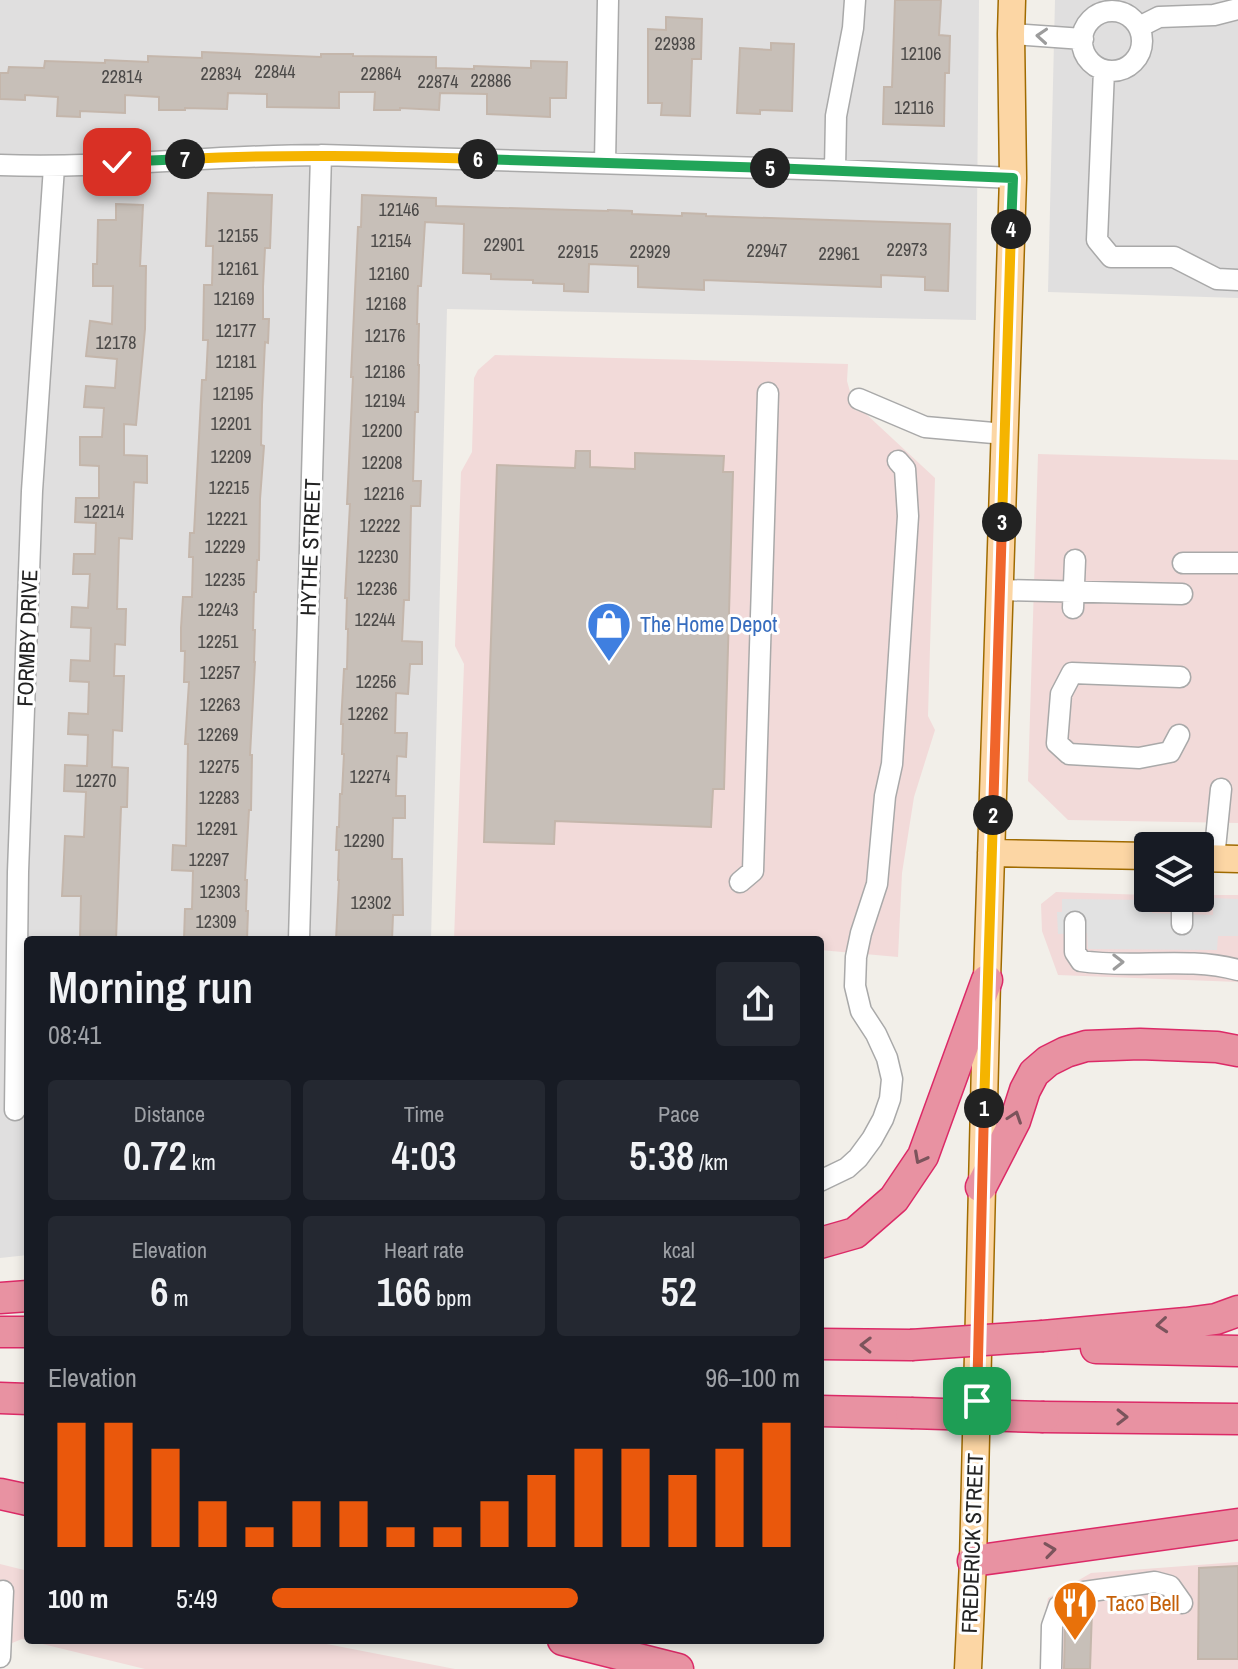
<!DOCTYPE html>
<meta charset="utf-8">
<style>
:root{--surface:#171b24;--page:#242831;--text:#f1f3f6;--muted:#9ea1a6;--accent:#ea580c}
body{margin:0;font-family:"Archivo Narrow",sans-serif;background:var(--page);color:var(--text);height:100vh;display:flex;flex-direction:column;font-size:30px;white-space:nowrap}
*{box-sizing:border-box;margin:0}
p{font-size:26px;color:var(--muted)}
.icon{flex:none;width:44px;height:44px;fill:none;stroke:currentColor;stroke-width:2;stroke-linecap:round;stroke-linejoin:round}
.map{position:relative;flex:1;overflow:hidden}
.sheet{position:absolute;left:24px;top:936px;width:800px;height:708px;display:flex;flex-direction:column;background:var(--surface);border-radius:8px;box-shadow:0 4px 12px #0003}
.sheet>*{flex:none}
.buttons{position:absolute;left:1134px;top:832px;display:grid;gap:16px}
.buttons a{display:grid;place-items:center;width:80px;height:80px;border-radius:8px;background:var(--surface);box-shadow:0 4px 12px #0003;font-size:40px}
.pin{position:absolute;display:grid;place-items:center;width:68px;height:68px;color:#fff;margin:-34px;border-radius:16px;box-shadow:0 4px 12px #0006}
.km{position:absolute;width:40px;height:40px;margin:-20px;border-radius:50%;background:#222;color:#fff;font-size:22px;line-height:40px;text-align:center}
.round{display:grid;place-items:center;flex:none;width:84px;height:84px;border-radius:8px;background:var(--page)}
.overview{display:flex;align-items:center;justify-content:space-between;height:136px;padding:0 24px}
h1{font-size:44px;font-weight:600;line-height:60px}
.metrics{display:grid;grid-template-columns:repeat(3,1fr);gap:12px;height:136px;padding:8px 24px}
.metrics div{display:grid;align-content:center;border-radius:8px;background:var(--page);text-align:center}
.metrics b{font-size:40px;font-weight:600}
.metrics small{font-size:22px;font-weight:400}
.metrics p{font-size:22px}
.chart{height:224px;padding:16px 24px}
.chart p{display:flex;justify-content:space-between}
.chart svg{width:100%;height:144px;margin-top:8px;stroke:var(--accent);stroke-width:6}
ul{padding:0 24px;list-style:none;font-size:26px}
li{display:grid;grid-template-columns:128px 96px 1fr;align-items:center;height:60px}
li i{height:20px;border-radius:10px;background:var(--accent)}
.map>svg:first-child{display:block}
.residential{fill:#e0dfdf}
.commercial{fill:#f2dad9}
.parking{fill:#e2e2e2}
.building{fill:#c7bfb8;stroke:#c4b6ab;stroke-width:2}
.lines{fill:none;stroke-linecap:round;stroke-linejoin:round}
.minor-casing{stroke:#a9a9a9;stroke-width:23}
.major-casing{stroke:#a06b00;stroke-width:29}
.highway-casing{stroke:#dc2a67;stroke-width:33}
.minor{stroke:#fff;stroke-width:20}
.major{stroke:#fcd6a4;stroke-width:26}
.highway{stroke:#e892a2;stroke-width:30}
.highway-bridge-casing{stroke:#dc2a67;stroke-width:33;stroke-linecap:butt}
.highway-bridge{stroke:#e892a2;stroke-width:30}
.oneway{stroke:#9c9c9c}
.oneway2{stroke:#7b545c}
.split-1-casing{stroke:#fff;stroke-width:16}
.split-2-casing{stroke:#fff;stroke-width:16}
.split-3-casing{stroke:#fff;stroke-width:16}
.split-4-casing{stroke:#fff;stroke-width:16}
.split-5-casing{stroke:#fff;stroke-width:16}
.split-6-casing{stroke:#fff;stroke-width:16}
.split-7-casing{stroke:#fff;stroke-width:16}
.split-8-casing{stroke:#fff;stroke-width:16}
.split-1{stroke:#f0652b;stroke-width:10}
.split-2{stroke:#f5b400;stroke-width:10}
.split-3{stroke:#f0652b;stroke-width:10}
.split-4{stroke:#f5b400;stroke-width:10}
.split-5{stroke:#22a559;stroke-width:10}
.split-6{stroke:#22a559;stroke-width:10}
.split-7{stroke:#f5b400;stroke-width:10}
.split-8{stroke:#22a559;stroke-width:10}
.labels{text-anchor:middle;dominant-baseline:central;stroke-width:6;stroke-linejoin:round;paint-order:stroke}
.number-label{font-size:18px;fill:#4b4948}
.street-label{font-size:22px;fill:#222;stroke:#fff}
.shop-label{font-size:22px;fill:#366cbe;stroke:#fff;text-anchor:start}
.food-label{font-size:22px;fill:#c56008;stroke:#fff;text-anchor:start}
</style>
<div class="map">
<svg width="1238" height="1669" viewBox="0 0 1238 1669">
<rect width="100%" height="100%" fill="#f2efe9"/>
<path class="residential" d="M0,0H979L976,320L447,309L431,940H28V1255L0,1258Z
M1055,0H1238V298L1048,292Z"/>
<path class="commercial" d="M495,355L848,364L847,381L855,410L865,413L935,478L928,716L935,730L914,797L902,873L898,957L820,950V940H454L464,664L455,646L461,472L472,452L474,378L478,370Z
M1038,454L1238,460V823L1068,820L1028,781Z
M1056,892L1148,895V898H1200V895H1238V982L1058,975L1042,931L1041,904Z
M1238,1562V1669H1041V1638L1048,1598L1091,1573Z
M0,1564L28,1571V1640H306L455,1669H145L22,1639L0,1648Z"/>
<path class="parking" d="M1213,898L1238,899V936H1218L1217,950L1088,949L1087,933L1058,934L1057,912H1062V899L1151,900L1152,913L1213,915Z"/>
<path class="building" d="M895,0H941L939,35L950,36L949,73H945L944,126L883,124L884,87H892Z
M666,17L702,19L701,59H692L690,116L661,115L662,103H648V29L666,30Z
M771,43L794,44L792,111L760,110V114L737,113L740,48L771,50Z
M202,52L321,57V54H353V56L436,57V68L474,69V66L531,68V61L567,62L566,98H550V117L487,114V94L440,93L439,110L400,108V110H374L375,92H339V108L267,107V94L228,93L227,109L185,108V110H159V97L125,95V113L80,111V117L57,116L58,97L25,95V100L0,99V73H8L9,67L44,68L45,61L105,63V60L148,62V56L202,58Z
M208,193L272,195L270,248H265L263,287V319H269L268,343L265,342L262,405L261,445L264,446L260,499L259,560H257L256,592H254L253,630H255L254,662H255L250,755H252L251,810H249L245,880H247L246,911H248L247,940H184L185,909H192L193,871L172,870L173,845L186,846L188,744H185L189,682H184L185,651H181V628L183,597H192L193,557H189L190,533H194L202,380H206L208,340H203L204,285H212L213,246H206Z
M362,195L436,198V206L608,211V210L632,211V214L682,216V213L706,214V216L950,224L948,291L925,290V277L881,275V287L704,280V290L638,287V266L589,264L588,292L564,291V284L533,283V280L491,279V274L463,273L464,224L425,222L421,286H418L417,324H419L418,365H419L418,412H415L413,481H421L420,506H411L409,600H404L402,641L422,642V664H410L408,694L396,693L395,733H407L406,757L397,756L396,796H405V818H393L392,859H402L403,915H393L392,940H336L339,880H338L339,850H336L337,827H339L340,794H342L344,754H342L343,724H341L344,669H347L348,629H346L347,598H345L350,504H347L353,377H351L358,227H361Z
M116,204L143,205L140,266H146L145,329L136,425L124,424V455L147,456V483L134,482L132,539L119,538L117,609H126L125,645L115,644L114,676H124L122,731L113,730L112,767L128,768L127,807H121L116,940H80L81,896H62L63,878L65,836L84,837L86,792L64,791L65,765L87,766L88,735L68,734L69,713L88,714L89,682L70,681L71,660L90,661L91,628L71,627L72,607L88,608L90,574H73L74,554H95L96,523L75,522L76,498H99V466L80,465V437H102L104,408L84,407L86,386L115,388L117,359L86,356L90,321L112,324L113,286H93V264H97L98,220H116Z
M576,451H590V467L635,469V453L724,456L723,472H733L724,789H713L711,827L555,821L554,844L484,842L497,465L575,468Z
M1238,1566V1659H1198L1199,1568Z
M1079,1610H1092L1090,1669H1064L1065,1628L1070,1615Z"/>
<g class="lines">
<g class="minor-casing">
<path id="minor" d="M1082 41a30 30 0 1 1 60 0a30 30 0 1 1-60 0Z
M1139,27L1159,17L1214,15L1238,9
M1011,34L1083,39
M1104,70L1097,240L1111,257H1174L1217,279L1238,280
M605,163L608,0
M0,165C107,169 214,155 321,155L835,170L1013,178
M835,170L836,116L853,28L855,0
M859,399L925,427L1005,434
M1183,563H1238
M1000,590L1182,594
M1073,608L1075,560
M1179,735L1170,752L1139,758L1069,754L1057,743L1061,694L1072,673L1180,677
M1214,858L1221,789
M740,882L753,871L768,393
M1182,898V924
M1075,922V952L1081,961C1133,969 1186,956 1238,970
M299,940L321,155
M15,1110L18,872L32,491L54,167
M820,1181L847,1168L858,1158L872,1139L883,1119L890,1099L892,1079L887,1058L876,1034L861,1011L855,986L856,957L861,933L877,884L885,796L892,764L908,516L905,469L898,461
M0,1657L3,1591
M1051,1669L1052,1626L1059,1606L1084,1592L1155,1582L1170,1586L1182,1603"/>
</g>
<g class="major-casing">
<path id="major" d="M991,853L1148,856
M1200,858L1238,859
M968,1669L973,1561L987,980L1013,178L1011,34L1012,0"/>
</g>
<g class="highway-casing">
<path id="highway" d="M981,1187L1015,1121L1025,1090L1034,1073L1048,1061L1066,1052L1086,1046L1140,1044L1217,1047L1238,1051
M820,1243L855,1233L894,1199L923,1156L987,980
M0,1298L28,1296
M0,1332H28
M1043,1336L1186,1323L1216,1319L1238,1311
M820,1344L911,1345
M1096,1348L1238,1351
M0,1398L28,1399
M820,1411L911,1413
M1044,1417L1238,1419
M0,1494L28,1500
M973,1561L1238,1524
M563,1640L678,1669"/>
</g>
<use href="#minor" class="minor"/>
<use href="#major" class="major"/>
<use href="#highway" class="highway"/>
<g class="highway-bridge-casing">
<path id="highway-bridge" d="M911,1345L1043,1336
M911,1413L1044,1417"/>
</g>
<use href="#highway-bridge" class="highway-bridge"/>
</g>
<defs><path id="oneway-chevron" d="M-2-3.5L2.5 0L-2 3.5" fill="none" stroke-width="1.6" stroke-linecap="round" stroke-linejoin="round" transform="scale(2)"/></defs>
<g class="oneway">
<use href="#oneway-chevron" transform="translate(1042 36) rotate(-176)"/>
<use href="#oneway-chevron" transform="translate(1118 962) rotate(-1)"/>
</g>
<g class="oneway2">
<use href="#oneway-chevron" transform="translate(1015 1117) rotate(-71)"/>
<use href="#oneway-chevron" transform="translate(920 1158) rotate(118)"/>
<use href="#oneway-chevron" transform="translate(1162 1325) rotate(175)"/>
<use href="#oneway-chevron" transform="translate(866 1345) rotate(-179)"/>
<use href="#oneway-chevron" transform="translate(1122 1417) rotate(1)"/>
<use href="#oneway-chevron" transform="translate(1050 1550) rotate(-8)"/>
</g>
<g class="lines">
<g class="split-1-casing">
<path id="split-1" d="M977,1401L984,1108"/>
</g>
<g class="split-2-casing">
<path id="split-2" d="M984,1108L993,815"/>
</g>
<g class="split-3-casing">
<path id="split-3" d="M993,815L1002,522"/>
</g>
<g class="split-4-casing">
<path id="split-4" d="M1002,522L1011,229"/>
</g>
<g class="split-5-casing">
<path id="split-5" d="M770,168L1013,178L1011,229"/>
</g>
<g class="split-6-casing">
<path id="split-6" d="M478,159L770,168"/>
</g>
<g class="split-7-casing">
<path id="split-7" d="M185,159C283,154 380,156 478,159"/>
</g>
<g class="split-8-casing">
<path id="split-8" d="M117,162L185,159"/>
</g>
<use href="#split-1" class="split-1"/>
<use href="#split-2" class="split-2"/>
<use href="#split-3" class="split-3"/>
<use href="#split-4" class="split-4"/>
<use href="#split-5" class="split-5"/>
<use href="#split-6" class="split-6"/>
<use href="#split-7" class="split-7"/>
<use href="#split-8" class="split-8"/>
</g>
<defs>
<g id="shop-pin" transform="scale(2.3)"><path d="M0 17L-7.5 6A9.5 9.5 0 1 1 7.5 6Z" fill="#3f7fe0" stroke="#fff"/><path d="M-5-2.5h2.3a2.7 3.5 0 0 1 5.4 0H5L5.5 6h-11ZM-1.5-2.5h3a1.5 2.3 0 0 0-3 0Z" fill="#fff"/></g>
<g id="restaurant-pin" transform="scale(2.3)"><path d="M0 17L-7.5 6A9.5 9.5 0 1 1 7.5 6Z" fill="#e8710a" stroke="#fff"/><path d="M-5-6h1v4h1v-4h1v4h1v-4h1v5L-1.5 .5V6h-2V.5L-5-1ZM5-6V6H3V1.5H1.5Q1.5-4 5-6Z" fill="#fff"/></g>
</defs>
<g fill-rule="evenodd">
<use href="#shop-pin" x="609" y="624"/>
<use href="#restaurant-pin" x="1075" y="1603"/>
</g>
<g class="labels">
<g class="number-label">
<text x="675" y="43">22938</text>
<text x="921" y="53">12106</text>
<text x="275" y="71">22844</text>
<text x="221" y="73">22834</text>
<text x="381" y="73">22864</text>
<text x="122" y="76">22814</text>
<text x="491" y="80">22886</text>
<text x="438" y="81">22874</text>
<text x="914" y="107">12116</text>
<text x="399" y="209">12146</text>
<text x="238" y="235">12155</text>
<text x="391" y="240">12154</text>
<text x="504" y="244">22901</text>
<text x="907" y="249">22973</text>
<text x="767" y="250">22947</text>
<text x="578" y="251">22915</text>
<text x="650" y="251">22929</text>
<text x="839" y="253">22961</text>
<text x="238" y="268">12161</text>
<text x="389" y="273">12160</text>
<text x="234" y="298">12169</text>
<text x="386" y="303">12168</text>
<text x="236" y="330">12177</text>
<text x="385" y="335">12176</text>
<text x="116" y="342">12178</text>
<text x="236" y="361">12181</text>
<text x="385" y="371">12186</text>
<text x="233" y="393">12195</text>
<text x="385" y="400">12194</text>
<text x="231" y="423">12201</text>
<text x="382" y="430">12200</text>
<text x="231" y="456">12209</text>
<text x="382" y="462">12208</text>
<text x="229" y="487">12215</text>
<text x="384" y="493">12216</text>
<text x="104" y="511">12214</text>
<text x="227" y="518">12221</text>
<text x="380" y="525">12222</text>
<text x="225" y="546">12229</text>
<text x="378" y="556">12230</text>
<text x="225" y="579">12235</text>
<text x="377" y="588">12236</text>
<text x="218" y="609">12243</text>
<text x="375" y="619">12244</text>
<text x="218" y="641">12251</text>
<text x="220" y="672">12257</text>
<text x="376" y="681">12256</text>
<text x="220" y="704">12263</text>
<text x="368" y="713">12262</text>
<text x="218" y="734">12269</text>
<text x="219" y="766">12275</text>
<text x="370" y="776">12274</text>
<text x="96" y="780">12270</text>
<text x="219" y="797">12283</text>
<text x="217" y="828">12291</text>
<text x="364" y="840">12290</text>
<text x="209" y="859">12297</text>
<text x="220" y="891">12303</text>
<text x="371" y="902">12302</text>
<text x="216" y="921">12309</text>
</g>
<g class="street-label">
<text transform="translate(310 547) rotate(-88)">HYTHE STREET</text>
<text transform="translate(27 638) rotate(-88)">FORMBY DRIVE</text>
<text transform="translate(972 1543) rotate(-88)">FREDERICK STREET</text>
</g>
<g class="shop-label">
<text x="640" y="624">The Home Depot</text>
</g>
<g class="food-label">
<text x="1106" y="1603">Taco Bell</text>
</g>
</g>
</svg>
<div class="buttons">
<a><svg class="icon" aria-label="layers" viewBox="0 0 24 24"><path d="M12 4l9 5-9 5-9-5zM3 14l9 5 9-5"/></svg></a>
</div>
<div class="pin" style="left:977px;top:1401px;background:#1e9e55"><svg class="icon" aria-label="arrive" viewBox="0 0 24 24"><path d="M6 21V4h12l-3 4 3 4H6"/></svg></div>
<div class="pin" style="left:117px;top:162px;background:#d93025"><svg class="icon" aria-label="check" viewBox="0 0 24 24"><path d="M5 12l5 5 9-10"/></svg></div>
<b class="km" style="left:984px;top:1108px">1</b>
<b class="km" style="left:993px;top:815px">2</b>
<b class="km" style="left:1002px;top:522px">3</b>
<b class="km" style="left:1011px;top:229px">4</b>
<b class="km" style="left:770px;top:168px">5</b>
<b class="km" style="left:478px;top:159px">6</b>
<b class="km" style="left:185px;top:159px">7</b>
<section class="sheet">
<div class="overview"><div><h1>Morning run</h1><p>08:41</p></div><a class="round"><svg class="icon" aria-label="share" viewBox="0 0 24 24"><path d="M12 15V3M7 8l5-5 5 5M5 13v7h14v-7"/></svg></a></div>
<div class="metrics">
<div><p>Distance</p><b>0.72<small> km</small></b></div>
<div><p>Time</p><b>4:03</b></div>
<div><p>Pace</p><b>5:38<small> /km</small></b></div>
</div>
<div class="metrics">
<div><p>Elevation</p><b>6<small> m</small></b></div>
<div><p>Heart rate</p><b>166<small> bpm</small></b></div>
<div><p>kcal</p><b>52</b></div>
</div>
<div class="chart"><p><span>Elevation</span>96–100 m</p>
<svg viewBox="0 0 160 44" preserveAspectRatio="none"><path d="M5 44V6M15 44V6M25 44V14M35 44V30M45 44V38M55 44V30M65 44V30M75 44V38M85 44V38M95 44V30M105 44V22M115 44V14M125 44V14M135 44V22M145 44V14M155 44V6"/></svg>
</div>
<ul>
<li><b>100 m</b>5:49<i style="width:58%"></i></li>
</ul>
</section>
</div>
